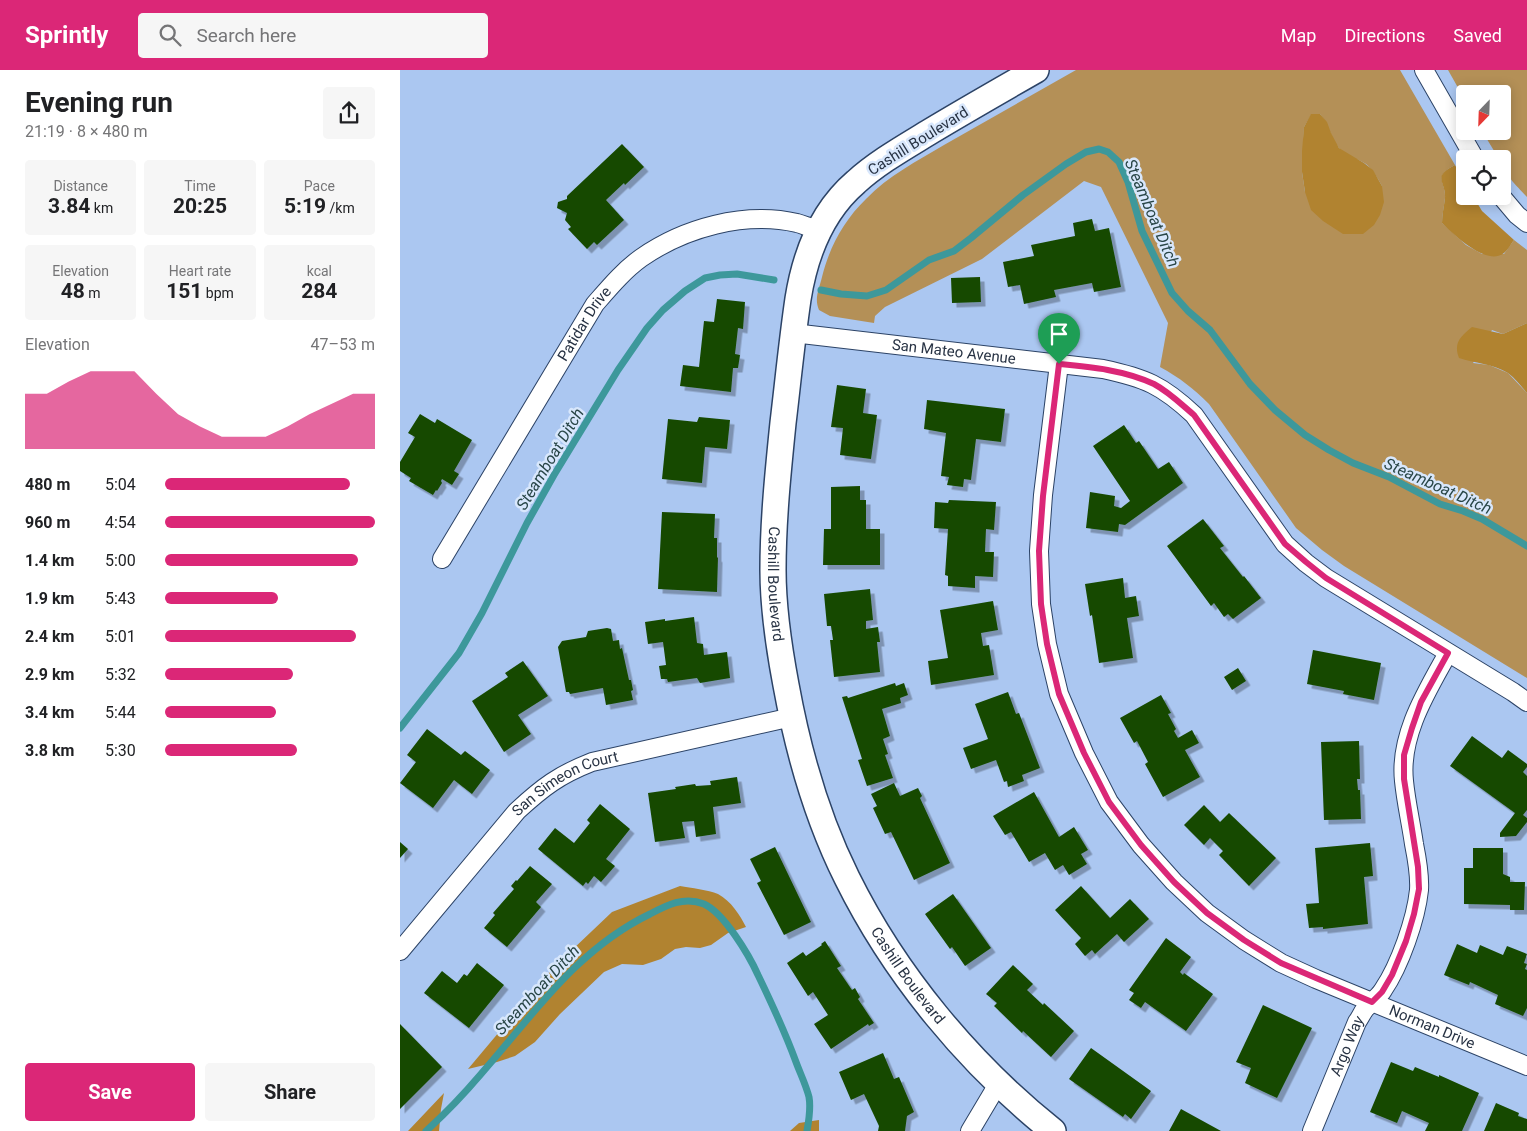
<!DOCTYPE html>
<meta charset="utf-8">
<style>
:root{--surface:#fff;--page:#f6f6f6;--text:#202124;--muted:#757577;--accent:#db2777}
body{margin:0;font-family:Roboto,sans-serif;background:var(--page);color:var(--text);height:100vh;display:flex;flex-direction:column;font-size:19px;white-space:nowrap}
*{box-sizing:border-box;margin:0}
p{font-size:16px;color:var(--muted)}
.icon{flex:none;width:28px;height:28px;fill:none;stroke:currentColor;stroke-width:2;stroke-linecap:round;stroke-linejoin:round}
.map{position:relative;flex:1;overflow:hidden}
.panel{display:flex;flex-direction:column;background:var(--surface);width:400px}
.panel>*{flex:none}
.needle{width:32px;rotate:203deg}
.buttons{position:absolute;left:1056px;top:15px;display:grid;gap:10px}
.buttons a{display:grid;place-items:center;width:55px;height:55px;border-radius:5px;background:var(--surface);box-shadow:0 2px 12px #0003;font-size:25px}
.pin{position:absolute;display:grid;place-items:center;width:42px;height:42px;color:#fff;margin:-51px -21px;border-radius:50% 50% 50% 0;rotate:-45deg;box-shadow:0 0 5px #0007}
.pin .icon{rotate:45deg}
.round{display:grid;place-items:center;flex:none;width:52px;height:52px;border-radius:5px;background:var(--page)}
.overview{display:flex;align-items:center;justify-content:space-between;height:85px;padding:0 25px}
h1{font-size:28px;font-weight:700;line-height:38px}
.stats{display:grid;grid-template-columns:repeat(3,1fr);gap:8px;height:85px;padding:5px 25px}
.stats div{display:grid;align-content:center;border-radius:5px;background:var(--page);text-align:center}
.stats b{font-size:21px;font-weight:700}
.stats small{font-size:14px;font-weight:400}
.stats p{font-size:14px}
.chart{height:140px;padding:10px 25px}
.chart p{display:flex;justify-content:space-between}
.chart svg{width:100%;height:90px;margin-top:5px;fill:var(--accent);opacity:.7}
.primary-button{display:flex;gap:10px;margin-top:auto;padding:10px 25px}
.primary-button a{flex:1;height:58px;border-radius:5px;background:var(--accent);color:#fff;font-size:20px;font-weight:700;line-height:58px;text-align:center}
.primary-button a+a{background:var(--page);color:var(--text)}
ul{padding:0 25px;list-style:none;font-size:16px}
li{display:grid;grid-template-columns:80px 60px 1fr;align-items:center;height:38px}
li i{height:12px;border-radius:6px;background:var(--accent)}
header{display:flex;align-items:center;gap:30px;box-sizing:border-box;height:70px;padding:0 25px;background:var(--accent);color:#fff}
header strong{font-size:24px}
nav{display:flex;gap:28px;margin-inline-start:auto;font-size:18px}
.search{width:350px;height:45px;background:var(--page);display:flex;align-items:center;gap:12px;box-sizing:border-box;padding:0 18px;border-radius:5px;color:var(--muted);font-size:19px}
main{display:flex;flex:1;min-height:0}
.map>svg:first-child{display:block}
.green{fill:#b49057;fill-rule:evenodd}
.forest{fill:#b18330}
.lines{fill:none;stroke-linecap:round;stroke-linejoin:round}
.stream{stroke:#3d989b;stroke-width:7}
.building{fill:#164900;filter:url(#shadow)}
.street-casing{stroke:#2c4366;stroke-width:20}
.secondary-casing{stroke:#2c4366;stroke-width:28}
.street{stroke:#fff;stroke-width:18}
.secondary{stroke:#fff;stroke-width:25}
.route-casing{stroke:#fff;stroke-width:10}
.route{stroke:#db2777;stroke-width:6}
.labels{text-anchor:middle;dominant-baseline:central;stroke-width:5;stroke-linejoin:round;paint-order:stroke}
.street-label{font-size:15px;fill:#283344;stroke:#d8e7fc}
.water-label{font-size:16px;font-style:italic;fill:#294647;stroke:#d8e7fc}
</style>
<header>
<strong>Sprintly</strong>
<div class="search"><svg class="icon" aria-label="search" viewBox="0 0 24 24"><circle cx="10" cy="10" r="6"/><path d="M15 15l6 6"/></svg>Search here</div>
<nav><a>Map</a><a>Directions</a><a>Saved</a></nav>
</header>
<main>
<section class="panel">
<div class="overview"><div><h1>Evening run</h1><p>21:19 · 8 × 480 m</p></div><a class="round"><svg class="icon" aria-label="share" viewBox="0 0 24 24"><path d="M12 15V3M7 8l5-5 5 5M5 13v7h14v-7"/></svg></a></div>
<div class="stats">
<div><p>Distance</p><b>3.84<small> km</small></b></div>
<div><p>Time</p><b>20:25</b></div>
<div><p>Pace</p><b>5:19<small> /km</small></b></div>
</div>
<div class="stats">
<div><p>Elevation</p><b>48<small> m</small></b></div>
<div><p>Heart rate</p><b>151<small> bpm</small></b></div>
<div><p>kcal</p><b>284</b></div>
</div>
<div class="chart"><p><span>Elevation</span>47–53 m</p>
<svg viewBox="0 0 160 44" preserveAspectRatio="none"><path d="M0 44V17L10 17L20 11L30 6L40 6L50 6L60 17L70 27L80 33L90 38L100 38L110 38L120 33L130 27L140 22L150 17L160 17V44z"/></svg>
</div>
<ul>
<li><b>480 m</b>5:04<i style="width:88%"></i></li>
<li><b>960 m</b>4:54<i style="width:100%"></i></li>
<li><b>1.4 km</b>5:00<i style="width:92%"></i></li>
<li><b>1.9 km</b>5:43<i style="width:54%"></i></li>
<li><b>2.4 km</b>5:01<i style="width:91%"></i></li>
<li><b>2.9 km</b>5:32<i style="width:61%"></i></li>
<li><b>3.4 km</b>5:44<i style="width:53%"></i></li>
<li><b>3.8 km</b>5:30<i style="width:63%"></i></li>
</ul>
<div class="primary-button"><a>Save</a><a>Share</a></div>
</section>
<div class="map">
<svg width="1127" height="1061" viewBox="0 0 1127 1061">
<defs>
<filter id="shadow"><feDropShadow dx="4.5" dy="4.5" stdDeviation="0" flood-color="#0004"/></filter>
</defs>
<rect width="100%" height="100%" fill="#abc7f1"/>
<path class="green" d="M676,0H1000L1055,95C1032,107 1046,111 1045,128C1044,137 1042,145 1042,153L1066,175L1082,184H1104L1114,170L1127,180V253L1103,264L1092,260L1073,293L1089,295L1108,303L1127,323V608L944,496L922,480L896,458L809,334C793,318 780,308 760,297L768,253L701,117L684,111L582,189L485,237L475,246L474,253L430,246L419,240C414,228 419,220 422,207C429,178 444,150 466,129C488,106 517,91 544,75C588,50 632,25 676,0ZM920,44C929,54 930,67 939,78C945,86 957,88 966,94C973,100 977,107 982,116L905,122L902,102L904,57L911,45Z
M1048,0H1127V127C1118,117 1102,103 1102,89H1099L1082,61H1102V24H1065V30Z"/>
<path class="forest" d="M911,44H920L927,52L931,63L939,78L964,93L973,100L982,116L984,132L980,145L974,155L963,164H943L923,151L911,140L905,122L902,102V81L904,57Z
M1055,95L1065,114V126H1073L1082,141L1114,170C1111,174 1108,180 1104,183C1087,197 1053,164 1042,153C1042,145 1044,136 1045,128C1046,111 1031,107 1055,95Z
M1127,253V323C1121,316 1115,308 1108,303C1093,294 1074,293 1059,288C1053,273 1061,266 1072,257L1103,264Z
M280,816C291,818 308,820 318,824C331,831 340,845 346,857L328,863L311,875L300,878L286,877L275,879L261,889L243,895L222,894L204,902L160,944L135,972L115,986L97,992L68,999L152,899L212,842Z
M44,1023L41,1039L39,1061H8Z
M419,1050V1061H390L399,1053Z"/>
<g class="lines">
<path class="stream" d="M421,220L441,224L467,226L486,220L529,190L554,181L571,168L623,125L666,94L686,82L699,79L708,82L719,92L728,112L742,161L772,223L788,241L810,260L850,314L875,340L905,365L929,380L953,393L989,407L1040,434L1063,441L1082,449L1127,476
M0,658L59,583L82,543L127,453L154,405L218,300L247,258L263,240L285,221L305,208L320,205L337,204L374,210
M26,1061C46,1043 64,1024 81,1004C133,945 177,879 250,844C267,835 284,826 304,834C324,843 349,885 358,905C372,934 385,962 396,992C400,1003 406,1015 409,1027C411,1038 409,1050 407,1061"/>
</g>
<path class="building" d="M222,74L244,97L225,115L224,113L206,130L224,150L197,175L194,172L187,179L168,159L171,157L165,150L167,143L157,138L158,132L167,129V126Z
M692,149L695,161L709,158L721,217L694,222L692,213L654,220L656,227L624,234L620,215L608,217L603,192L634,186L631,175L675,166L673,153Z
M580,207L581,232L552,233L551,208Z
M317,229L345,232L343,259L338,258L335,284L340,285L338,298H333L331,322L280,316L283,295L299,297L304,251L314,252Z
M437,315L466,319L463,343L477,345L471,389L440,385L443,358L431,357Z
M527,330L605,339L601,372L576,369L571,410L564,409L563,417L547,415L549,407L541,406L546,363L524,359Z
M20,344L35,353L37,349L72,370L54,401L59,404L52,415L42,409L41,411L42,413L37,421L36,420L33,425L9,411L11,408L0,401V392L15,367L8,363Z
M299,347L330,350L327,379L305,377L302,413L262,409L268,349L297,352Z
M724,355L736,373L739,371L758,399L769,392L783,413L725,455L719,454L718,462L686,458L690,422L715,426L714,436L721,438L730,431L693,376Z
M460,416V430H466V459H480V495H423L424,459H431V417Z
M549,430L596,432L594,460L586,459L585,482H594L593,507L575,506V518L548,516V506L545,505L548,459L534,458L535,432L548,433Z
M262,442L315,444L314,468H317V488L318,487L317,522L258,519Z
M803,449L824,476L820,478L843,507L844,506L861,528L833,549L828,544L824,547L814,533L811,536L767,476Z
M723,508L725,528L736,526L739,546L727,548L733,588L699,593L692,545L690,546L685,514Z
M470,519L473,550L466,551V559L478,557L480,572H477L480,602L434,607L430,570H433L431,556H427L424,524Z
M593,531L598,560L581,563L583,576L589,575L594,605L531,615L528,591L548,588L540,540Z
M294,547L297,573L303,574L304,585L327,582L330,608L300,613L297,608L268,612L267,609H261L259,596L266,595L263,572L248,574L245,552L265,549V551Z
M207,558L211,559L213,571L219,570L220,579L222,578L229,610H231L233,620L231,621L233,630L206,635L203,618L170,624L169,622H166L158,577L162,571L186,567L188,561Z
M913,580L981,593L974,630L943,624L944,621L907,614Z
M123,591L148,626L118,645L131,664L104,682L72,631L108,607L105,603Z
M838,598L846,611L832,620L824,607Z
M495,613L496,616L504,613L508,625L500,628L501,633L482,639L490,666L483,669L488,684L485,685L493,708L467,716L458,690L462,689L442,627L447,626L448,628Z
M608,622L616,644L619,643L640,698L622,705L624,711L608,717L607,711L604,712L596,690L571,699L563,678L588,669L575,634Z
M761,625L771,643L768,644L776,659L774,661L778,668L792,660L799,673L785,680L800,707L763,727L745,694L748,692L737,671L734,673L720,648Z
M27,659L61,685L65,681L90,700L72,724L54,710L33,738L0,713L16,692L7,685Z
M1072,666L1102,688L1108,680L1127,694V697L1123,702L1127,706V740L1123,745L1127,748V752L1116,766L1100,767V763L1115,743L1050,696Z
M959,671L960,709H957L958,720H960L961,749L924,750L921,672Z
M337,707L341,733L313,737L316,764L296,767L294,751L282,752L285,768L255,772L248,723L276,719L275,717L295,714L296,716L311,715L310,711Z
M494,713L500,726L518,718L522,726L520,728L550,793L514,810L491,762L485,764L473,738L477,736L471,724Z
M634,722L659,767L674,757L688,780L681,784L687,794L669,805L663,795L655,800L645,783L629,792L611,762L605,765L593,746Z
M200,734L230,759L206,789L215,796L201,812L194,806L188,814L186,812L183,816L138,779L155,758L174,773L190,753L187,750Z
M804,735L820,752L829,743L876,788L849,816L819,785L823,781L810,768L804,775L784,755Z
M0,772L8,779L0,788Z
M970,773L973,806L964,807L968,854L923,859V857L909,858L906,834L919,833L915,778Z
M375,777L411,852L384,865L357,813L361,811L350,789Z
M1073,778H1103V804L1110,807V812H1125L1124,840H1110V835L1064,834V798H1073Z
M130,796L152,814L136,832L141,837L107,877L84,858L95,845L93,843L114,819L111,816L116,810L117,811Z
M681,816L710,848L730,829L749,849L724,872L717,864L695,884L692,880L685,886L675,874L681,868L655,840Z
M553,824L591,878L565,896L552,877L550,879L525,844Z
M766,868L791,887L780,902L783,905L784,903L813,924L786,961L745,932L741,938L729,930L734,923L729,920Z
M425,871L441,896L437,898L452,920L455,918L460,927L458,929L474,953L469,956L468,954L431,979L414,954L428,945L413,922L408,926L387,893L403,882L406,886L422,875L421,874Z
M1057,874L1077,883L1080,875L1103,885L1107,876L1127,884L1124,893L1127,894L1125,899L1127,900V938L1123,946L1095,934L1098,925L1070,912L1069,915L1044,905Z
M77,893L104,915L69,958L24,923L42,901L57,913L64,904L67,906Z
M613,895L633,914L627,920L643,935L644,933L674,961L651,987L623,961L622,963L594,936L597,933L586,924Z
M863,935L912,958L877,1028L845,1013L851,998L836,992Z
M0,954L42,997L0,1039Z
M691,978L751,1021L731,1049L725,1044L723,1047L669,1009Z
M483,983L494,1009L499,1007L514,1042L507,1046L505,1061H478L479,1056L464,1024L451,1030L439,1002Z
M991,992L1013,1001L1015,997L1039,1007V1005L1079,1023L1062,1061H1025L1029,1053L1002,1041L997,1053L970,1042Z
M1096,1033L1119,1043L1118,1046L1127,1049V1061H1084Z
M781,1039L821,1061H769Z"/>
<g class="lines">
<g class="street-casing">
<g id="street">
<path d="M1024,0L1075,89"/>
<path d="M1101,126L1117,145L1127,153"/>
<path id="s1" d="M393,263L703,299C745,308 762,315 794,345L885,474L906,493L926,508L1113,622L1127,632"/>
<path id="s2" d="M659,294L643,425L639,481L641,534L647,574L659,624L684,683L709,732L741,775L774,812L807,843L844,870L881,893L916,909L1127,996"/>
<path id="s3" d="M42,489L195,234C209,218 223,201 241,188C284,158 344,141 397,153C404,155 411,158 419,160"/>
<path id="s4" d="M0,881L117,741C143,717 159,705 192,692L392,647"/>
<path d="M570,1061L598,1014"/>
<path id="s5" d="M912,1061L957,952C960,948 962,943 965,939C971,932 979,927 983,920C1000,895 1016,849 1019,820C1020,805 1017,789 1014,774C1011,753 1006,732 1004,711C999,665 1027,621 1048,583"/>
</g>
</g>
<g class="secondary-casing">
<g id="secondary">
<path id="s6" d="M636,0C601,20 566,40 531,61C505,77 478,92 456,112C421,142 405,185 398,229C392,270 388,311 383,353C378,402 373,451 373,500C373,539 379,578 386,615C398,681 417,748 447,808C495,905 569,994 653,1061"/>
</g>
</g>
<use href="#street" class="street"/>
<use href="#secondary" class="secondary"/>
</g>
<g class="lines">
<g class="route-casing">
<path id="route" d="M659,294C691,297 724,300 754,314C769,322 781,334 794,345L885,474L906,492L926,508L1048,583L1021,632L1012,658L1004,685V709L1018,797L1019,819L1014,844L1006,871L992,905L982,922L972,932L881,893L844,870L807,843L774,812L741,775L709,732L684,683L659,624L647,574L641,534L639,481L643,426Z"/>
</g>
<use href="#route" class="route"/>
</g>
<g class="labels">
<g class="street-label">
<text transform="translate(518 71) rotate(-32)">Cashill Boulevard</text>
<text stroke="none"><textPath href="#s3" startOffset="275">Patidar Drive</textPath></text>
<text stroke="none"><textPath href="#s1" startOffset="162">San Mateo Avenue</textPath></text>
<text stroke="none"><textPath href="#s6" startOffset="632">Cashill Boulevard</textPath></text>
<text stroke="none"><textPath href="#s4" startOffset="239">San Simeon Court</textPath></text>
<text stroke="none"><textPath href="#s6" startOffset="1052">Cashill Boulevard</textPath></text>
<text stroke="none"><textPath href="#s2" startOffset="854">Norman Drive</textPath></text>
<text stroke="none"><textPath href="#s5" startOffset="92">Argo Way</textPath></text>
</g>
<g class="water-label">
<text transform="translate(752 143) rotate(67)">Steamboat Ditch</text>
<text transform="translate(150 389) rotate(-59)">Steamboat Ditch</text>
<text transform="translate(1038 416) rotate(24)">Steamboat Ditch</text>
<text transform="translate(137 920) rotate(-47)">Steamboat Ditch</text>
</g>
</g>
</svg>
<div class="buttons">
<a><svg class="needle" viewBox="-14 -14 28 28"><path d="M0-13l5 13h-10z" fill="#e53935"/><path d="M0 13l5-13h-10z" fill="#757577"/></svg></a>
<a><svg class="icon" aria-label="locate" viewBox="0 0 24 24"><circle cx="12" cy="12" r="6"/><path d="M12 2v4M12 18v4M2 12h4M18 12h4"/></svg></a>
</div>
<div class="pin" style="left:659px;top:294px;background:#1e9e55"><svg class="icon" aria-label="arrive" viewBox="0 0 24 24"><path d="M6 21V4h12l-3 4 3 4H6"/></svg></div>
</div>
</main>
